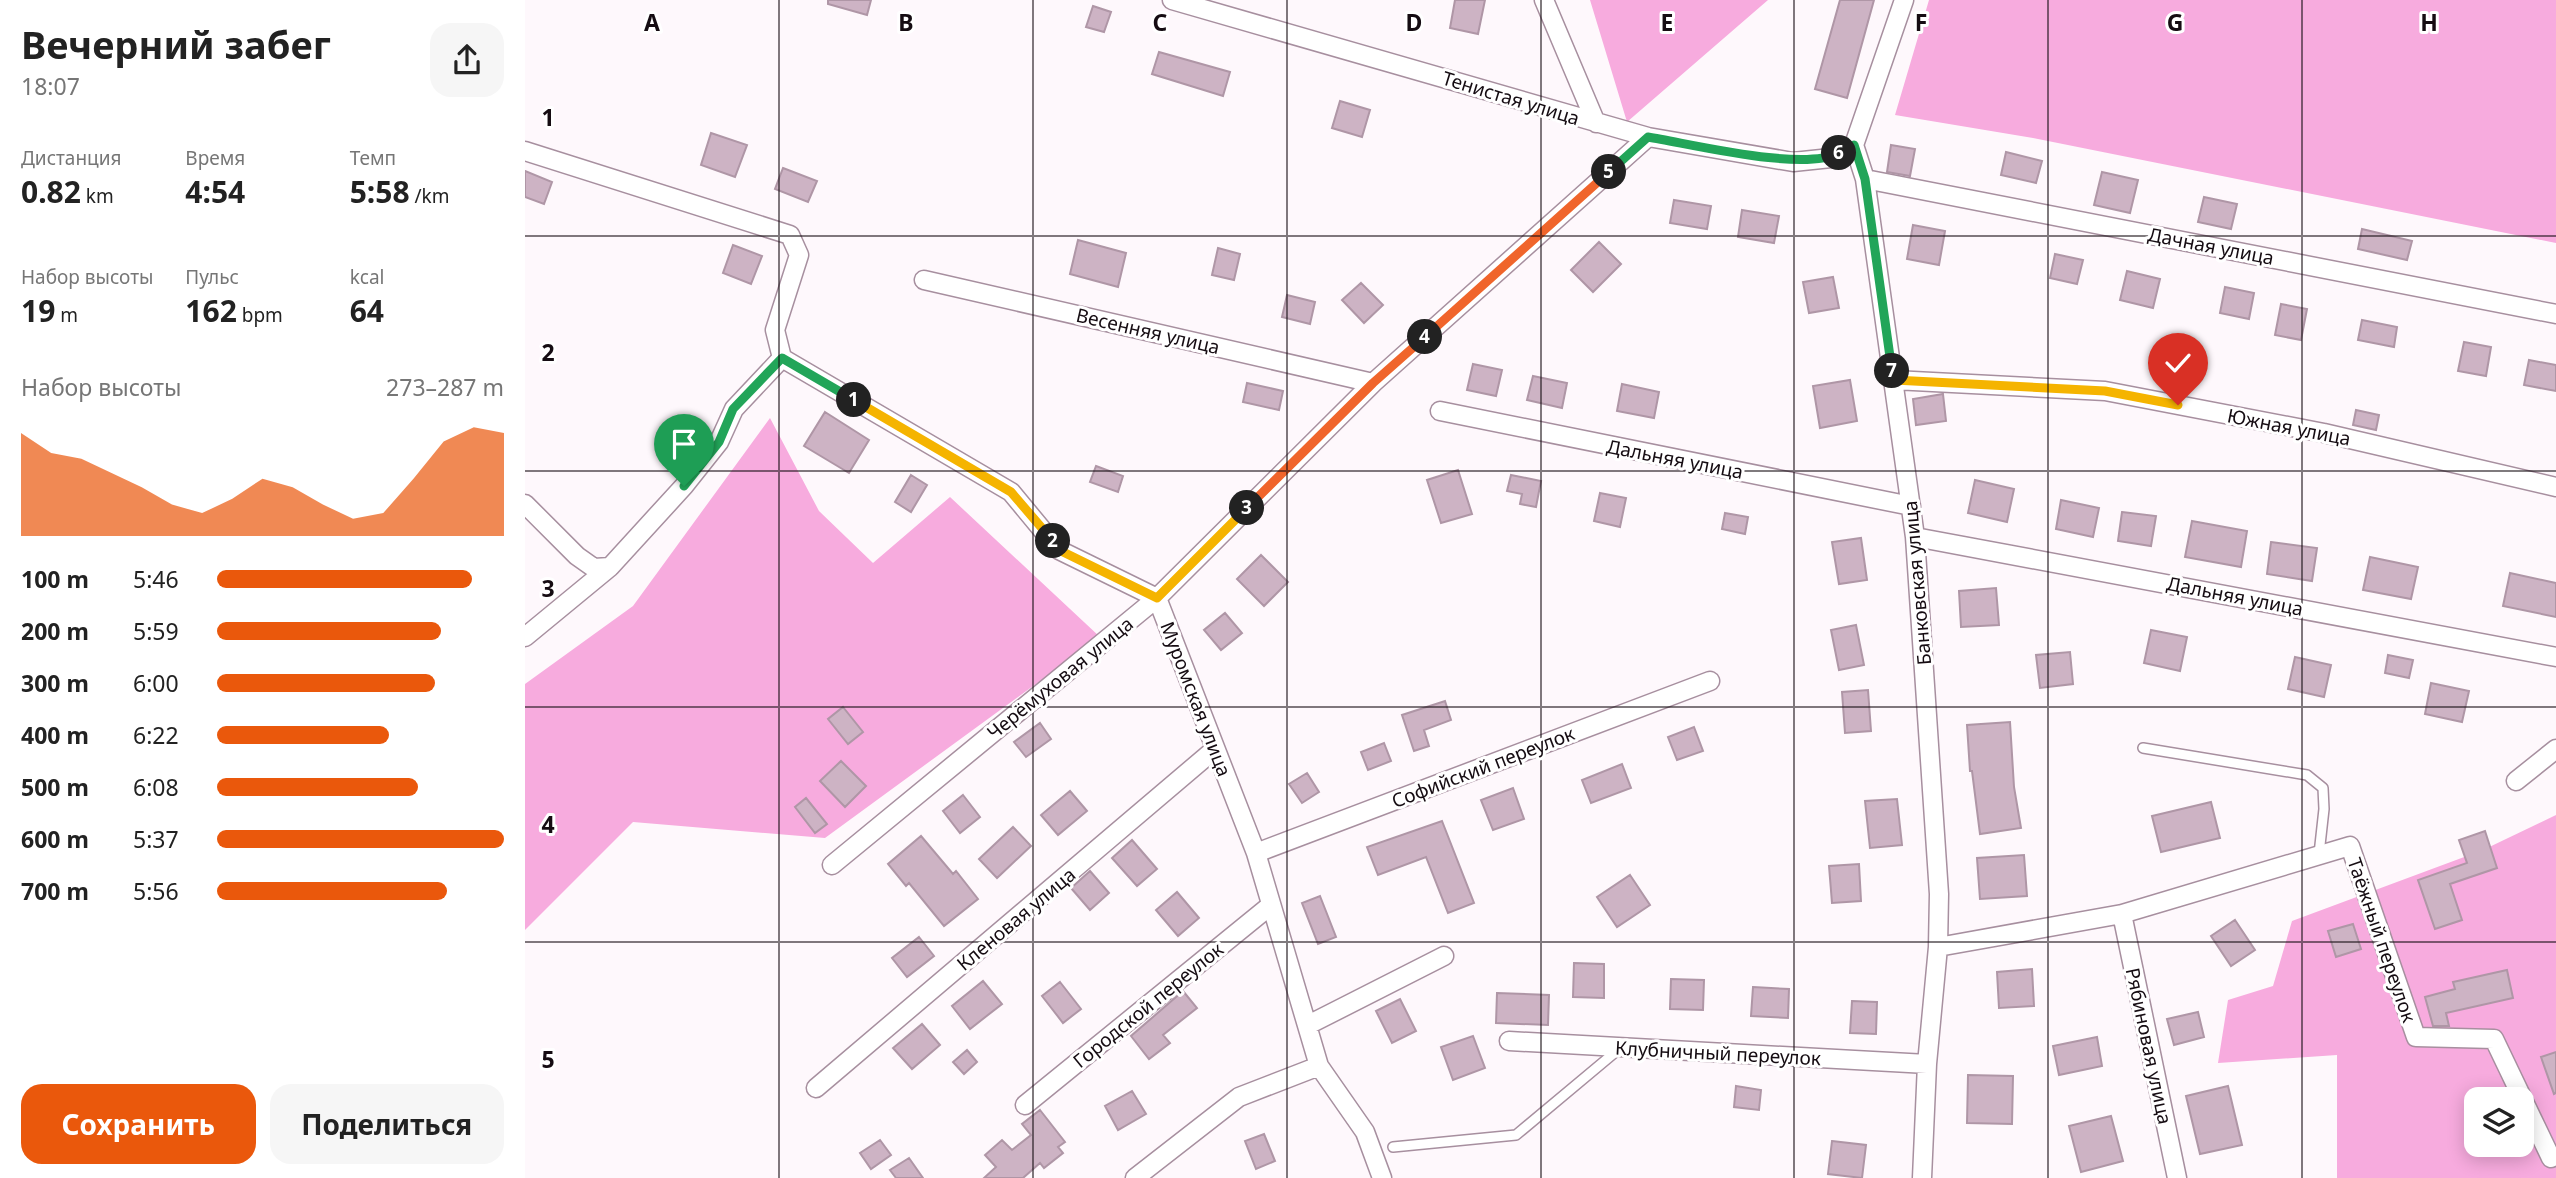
<!DOCTYPE html>
<html lang="ru">
<meta charset="utf-8">
<style>
:root{--surface:#fff;--page:#f6f6f6;--text:#222;--muted:#767676;--accent:#ea580c}
body{margin:0;font-family:"Noto Sans",sans-serif;background:var(--page);color:var(--text);height:100vh;display:flex;flex-direction:column;font-size:26px;white-space:nowrap}
*{box-sizing:border-box;margin:0}
p{font-size:23px;color:var(--muted)}
.icon{flex:none;width:38px;height:38px;fill:none;stroke:currentColor;stroke-width:2;stroke-linecap:round;stroke-linejoin:round}
.map{position:relative;flex:1;overflow:hidden}
.drawer{display:flex;flex-direction:column;background:var(--surface);width:525px}
.drawer>*{flex:none}
.controls{position:absolute;left:1939px;top:1087px;display:grid;gap:14px}
.controls a{display:grid;place-items:center;width:70px;height:70px;border-radius:14px;background:var(--surface);box-shadow:0 4px 18px #0003;font-size:35px}
.pin{position:absolute;display:grid;place-items:center;width:60px;height:60px;color:#fff;margin:-72px -30px;border-radius:50% 50% 50% 0;rotate:-45deg;box-shadow:0 0 7px #0007}
.pin .icon{rotate:45deg}
.km{position:absolute;width:35px;height:35px;margin:-18px;border-radius:50%;background:#222;color:#fff;font-size:19px;line-height:35px;text-align:center}
.round{display:grid;place-items:center;flex:none;width:74px;height:74px;border-radius:21px;background:var(--page)}
.headline{display:flex;align-items:center;justify-content:space-between;height:119px;padding:0 21px}
h1{font-size:38px;font-weight:700;line-height:52px}
.figures{display:grid;grid-template-columns:repeat(3,1fr);gap:10px;height:119px;padding:7px 21px}
.figures div{display:grid;align-content:center}
.figures b{font-size:30px;font-weight:700}
.figures small{font-size:19px;font-weight:400}
.figures p{font-size:19px}
.chart{height:196px;padding:14px 21px}
.chart p{display:flex;justify-content:space-between}
.chart svg{width:100%;height:126px;margin-top:7px;fill:var(--accent);opacity:.7}
.button{display:flex;gap:14px;margin-top:auto;padding:14px 21px}
.button a{flex:1;height:80px;border-radius:21px;background:var(--accent);color:#fff;font-size:28px;font-weight:700;line-height:80px;text-align:center}
.button a+a{background:var(--page);color:var(--text)}
ul{padding:0 21px;list-style:none;font-size:23px}
li{display:grid;grid-template-columns:112px 84px 1fr;align-items:center;height:52px}
li i{height:18px;border-radius:9px;background:var(--accent)}
main{display:flex;flex:1;min-height:0}
.map>svg:first-child{display:block}
.green{fill:#f7abde;fill-rule:evenodd}
.building{fill:#cdb3c4;stroke:#af96a6;stroke-width:2}
.lines{fill:none;stroke-linecap:round;stroke-linejoin:round}
.service-casing{stroke:#a78f9f;stroke-width:12}
.minor-casing{stroke:#a78f9f;stroke-width:21}
.service{stroke:#fff;stroke-width:9}
.minor{stroke:#fff;stroke-width:18}
.split-1-casing{stroke:#fff;stroke-width:14}
.split-2-casing{stroke:#fff;stroke-width:14}
.split-3-casing{stroke:#fff;stroke-width:14}
.split-4-casing{stroke:#fff;stroke-width:14}
.split-5-casing{stroke:#fff;stroke-width:14}
.split-6-casing{stroke:#fff;stroke-width:14}
.split-7-casing{stroke:#fff;stroke-width:14}
.split-8-casing{stroke:#fff;stroke-width:14}
.split-1{stroke:#22a559;stroke-width:9}
.split-2{stroke:#f5b400;stroke-width:9}
.split-3{stroke:#f5b400;stroke-width:9}
.split-4{stroke:#f0652b;stroke-width:9}
.split-5{stroke:#f0652b;stroke-width:9}
.split-6{stroke:#22a559;stroke-width:9}
.split-7{stroke:#22a559;stroke-width:9}
.split-8{stroke:#f5b400;stroke-width:9}
.grid{fill:none;stroke:#150c12;stroke-width:2;stroke-opacity:0.55}
.labels{text-anchor:middle;dominant-baseline:central;stroke-width:6;stroke-linejoin:round;paint-order:stroke}
.street-label{font-size:19px;fill:#150c12;stroke:#fff}
.grid-label{font-size:23px;text-anchor:middle;font-weight:bold;fill:#150c12;stroke:#fff;stroke-width:6;stroke-linejoin:round;paint-order:stroke}
</style>
<main>
<section class="drawer">
<div class="headline"><div><h1>Вечерний забег</h1><p>18:07</p></div><a class="round"><svg class="icon" aria-label="share" viewBox="0 0 24 24"><path d="M12 15V3M7 8l5-5 5 5M5 13v7h14v-7"/></svg></a></div>
<div class="figures">
<div><p>Дистанция</p><b>0.82<small> km</small></b></div>
<div><p>Время</p><b>4:54</b></div>
<div><p>Темп</p><b>5:58<small> /km</small></b></div>
</div>
<div class="figures">
<div><p>Набор высоты</p><b>19<small> m</small></b></div>
<div><p>Пульс</p><b>162<small> bpm</small></b></div>
<div><p>kcal</p><b>64</b></div>
</div>
<div class="chart"><p><span>Набор высоты</span>273–287 m</p>
<svg viewBox="0 0 160 44" preserveAspectRatio="none"><path d="M0 44V8L10 15L20 17L30 22L40 27L50 33L60 36L70 31L80 24L90 27L100 33L110 38L120 36L130 24L140 11L150 6L160 8V44z"/></svg>
</div>
<ul>
<li><b>100 m</b>5:46<i style="width:89%"></i></li>
<li><b>200 m</b>5:59<i style="width:78%"></i></li>
<li><b>300 m</b>6:00<i style="width:76%"></i></li>
<li><b>400 m</b>6:22<i style="width:60%"></i></li>
<li><b>500 m</b>6:08<i style="width:70%"></i></li>
<li><b>600 m</b>5:37<i style="width:100%"></i></li>
<li><b>700 m</b>5:56<i style="width:80%"></i></li>
</ul>
<div class="button"><a>Сохранить</a><a>Поделиться</a></div>
</section>
<div class="map">
<svg width="2031" height="1178" viewBox="0 0 2031 1178">
<rect width="100%" height="100%" fill="#fef8fc"/>
<path class="green" d="M1065,0H1243L1102,122Z
M1404,0H2031V243L1508,138L1370,115Z
M245,418L294,511L348,563L425,497L575,637L300,838L108,822L0,930V684L108,606Z
M2031,815V1178H1812V1055L1693,1063L1703,1000L1748,986L1767,921L1958,850ZM1951,1099H1997V1144H1951Z"/>
<path class="building" d="M303,0H346L342,15L303,4Z
M930,0H960L953,34L925,28Z
M1315,0H1349L1322,98L1290,89Z
M568,6L586,12L579,32L561,27Z
M634,52L705,72L698,96L627,74Z
M815,101L845,110L837,137L807,128Z
M186,133L222,145L210,177L176,165Z
M1366,145L1390,149L1385,176L1362,172Z
M1481,152L1517,161L1511,183L1476,175Z
M258,168L292,181L283,202L250,189Z
M0,171L27,182L19,204L0,197Z
M1577,172L1613,180L1605,213L1569,205Z
M1679,197L1712,204L1706,229L1673,222Z
M1149,200L1186,206L1182,229L1145,223Z
M1217,210L1254,216L1249,243L1213,237Z
M1388,225L1420,231L1414,265L1382,259Z
M1837,229L1887,241L1882,260L1833,249Z
M553,240L601,253L593,287L545,274Z
M1074,242L1096,264L1068,292L1046,270Z
M208,245L237,256L226,284L198,273Z
M693,248L715,254L709,280L687,275Z
M1530,254L1558,260L1552,284L1525,278Z
M1602,271L1635,279L1628,308L1595,300Z
M1308,277L1314,308L1284,313L1278,282Z
M836,283L858,305L839,323L817,300Z
M1700,287L1729,293L1724,319L1695,313Z
M762,295L790,302L785,324L757,317Z
M1756,304L1782,309L1776,340L1750,335Z
M1837,320L1872,327L1869,347L1833,340Z
M1939,342L1966,347L1961,376L1933,371Z
M2004,360L2031,365V391L1999,385Z
M948,364L977,370L971,396L942,390Z
M1008,376L1042,383L1037,408L1002,400Z
M1325,380L1332,421L1295,428L1288,386Z
M722,383L758,391L754,410L718,402Z
M1097,384L1134,392L1129,418L1092,411Z
M1418,394L1421,421L1391,425L1388,399Z
M1831,410L1854,415L1851,430L1828,425Z
M300,412L344,440L324,473L279,446Z
M571,466L598,476L593,492L565,482Z
M933,470L947,514L916,523L902,480Z
M386,475L402,485L386,512L370,502Z
M986,475L1016,481L1011,507L995,504L997,494L982,491Z
M1450,480L1489,489L1482,522L1443,513Z
M1075,493L1101,498L1095,527L1069,521Z
M1536,500L1574,508L1568,537L1531,529Z
M1597,512L1631,516L1626,546L1593,541Z
M1200,513L1223,517L1220,534L1197,529Z
M1667,521L1722,531L1716,567L1660,557Z
M1336,538L1342,580L1314,584L1307,542Z
M1746,542L1792,548L1787,581L1742,574Z
M736,555L763,582L739,606L712,579Z
M1845,557L1893,567L1886,599L1838,590Z
M1985,573L2031,583V617L1978,606Z
M1471,588L1474,625L1436,627L1434,591Z
M700,613L717,633L696,650L679,630Z
M1331,625L1339,665L1314,670L1306,630Z
M1626,630L1662,637L1655,671L1619,663Z
M1545,652L1548,684L1515,688L1511,655Z
M1863,655L1888,660L1884,678L1860,673Z
M1770,657L1806,665L1799,697L1763,689Z
M1906,683L1944,691L1937,722L1900,714Z
M1343,690L1346,731L1320,733L1317,692Z
M920,701L926,720L899,730L904,746L889,751L877,715Z
M318,707L338,732L323,744L303,719Z
M1485,722L1489,787L1496,828L1455,834L1447,771H1445L1442,725Z
M515,723L526,739L501,757L489,742Z
M1169,727L1178,751L1152,760L1143,737Z
M859,743L866,761L843,770L836,752Z
M316,761L341,786L320,807L295,781Z
M1097,764L1106,788L1066,803L1057,780Z
M782,773L794,792L777,803L764,784Z
M988,788L999,819L968,830L956,800Z
M545,791L562,811L533,835L516,815Z
M438,795L455,817L435,833L418,811Z
M281,798L302,824L290,833L270,807Z
M1372,799L1377,845L1345,848L1340,801Z
M1686,802L1695,838L1636,852L1627,816Z
M917,821L949,903L923,913L901,857L853,875L842,847Z
M488,827L506,846L472,878L454,859Z
M1960,831L1972,868L1925,884L1937,920L1910,929L1893,880L1942,863L1934,840Z
M396,836L428,874L431,871L453,899L419,926L384,883L381,886L363,864Z
M607,840L632,869L612,886L587,858Z
M1499,855L1502,896L1455,899L1452,858Z
M1334,864L1336,901L1307,903L1304,866Z
M565,871L584,893L565,910L546,888Z
M1105,875L1125,905L1092,927L1072,897Z
M652,892L674,918L653,936L631,910Z
M795,896L811,937L793,944L777,903Z
M1710,920L1730,950L1706,966L1686,936Z
M1828,924L1836,949L1811,957L1803,931Z
M394,937L409,956L382,977L367,958Z
M1049,963L1079,964V998L1048,997Z
M1507,969L1509,1006L1474,1008L1472,972Z
M1982,970L1988,998L1921,1013L1924,1026H1908L1900,997L1930,989L1928,982Z
M1146,979L1179,980L1178,1010L1145,1009Z
M458,981L477,1004L445,1029L427,1006Z
M535,982L556,1009L538,1023L517,996Z
M1228,987L1264,989L1263,1018L1226,1016Z
M658,991L672,1008L638,1035L645,1043L624,1059L606,1036Z
M972,993L1024,995L1023,1025L971,1023Z
M875,999L891,1031L867,1043L851,1011Z
M1327,1001L1352,1002L1351,1034L1325,1033Z
M1673,1012L1679,1037L1649,1045L1642,1019Z
M397,1024L415,1045L387,1069L368,1048Z
M948,1036L960,1068L928,1080L916,1047Z
M1572,1037L1577,1066L1534,1075L1528,1046Z
M442,1050L452,1062L439,1074L428,1062Z
M2031,1052V1093L2029,1094L2016,1057Z
M1443,1075L1488,1076L1487,1124L1442,1123Z
M1211,1086L1236,1090L1234,1110L1209,1107Z
M1703,1086L1717,1145L1675,1154L1661,1096Z
M607,1091L621,1114L593,1130L580,1106Z
M515,1110L540,1142L533,1147L538,1153L519,1168L515,1163L498,1178H459L471,1167L460,1155L477,1140L487,1150L506,1135L497,1124Z
M1586,1116L1598,1161L1556,1172L1544,1126Z
M739,1134L750,1161L731,1169L720,1141Z
M355,1140L366,1155L346,1169L335,1153Z
M1307,1141L1341,1145L1337,1178L1303,1174Z
M384,1158L398,1178H371L365,1170Z"/>
<g class="lines">
<g class="service-casing">
<path id="service" d="M1618,748L1782,775L1798,788L1799,809L1794,854
M868,1147L991,1135L1094,1049"/>
</g>
<g class="minor-casing">
<path id="minor" d="M647,0L1123,137L1268,162L1306,158L1329,145
M1019,0L1071,123
M1379,0L1329,145L1340,179L1390,537L1414,894L1413,947L1402,1064L1397,1178
M0,151L265,235L274,255L250,330L257,358
M1340,179L2031,314
M399,280L848,383
M257,358L486,492L534,550L632,598L731,853L794,1066L840,1132L857,1178
M1369,380L1580,391L1799,433L2031,487
M915,411L1386,506
M0,504L52,556L69,568L85,567L159,486L194,442L209,409L257,358
M1390,537L2031,657
M0,637L85,567
M1991,781L2031,749
M731,853L1185,681
M307,865L632,598L848,383L1123,137
M1597,914L1652,1178
M1413,947L1597,914L1825,846L1891,1037L1969,1039L2026,1158
M783,1025L919,956
M984,1041L1402,1064
M291,1088L690,749
M500,1105L746,905
M610,1178L714,1097L794,1066"/>
</g>
<use href="#service" class="service"/>
<use href="#minor" class="minor"/>
</g>
<g class="lines">
<g class="split-1-casing">
<path id="split-1" d="M159,486L194,442L208,409L257,358L329,400"/>
</g>
<g class="split-2-casing">
<path id="split-2" d="M329,400L486,492L528,541"/>
</g>
<g class="split-3-casing">
<path id="split-3" d="M528,541L534,550L632,598L722,508"/>
</g>
<g class="split-4-casing">
<path id="split-4" d="M722,508L848,383L900,337"/>
</g>
<g class="split-5-casing">
<path id="split-5" d="M900,337L1084,172"/>
</g>
<g class="split-6-casing">
<path id="split-6" d="M1084,172L1123,137C1167,144 1278,172 1314,153"/>
</g>
<g class="split-7-casing">
<path id="split-7" d="M1314,153L1329,145L1340,179L1367,371"/>
</g>
<g class="split-8-casing">
<path id="split-8" d="M1367,371L1369,380L1580,391L1653,405"/>
</g>
<use href="#split-1" class="split-1"/>
<use href="#split-2" class="split-2"/>
<use href="#split-3" class="split-3"/>
<use href="#split-4" class="split-4"/>
<use href="#split-5" class="split-5"/>
<use href="#split-6" class="split-6"/>
<use href="#split-7" class="split-7"/>
<use href="#split-8" class="split-8"/>
</g>
<path class="grid" d="M254,0V1178M508,0V1178M762,0V1178M1016,0V1178M1269,0V1178M1523,0V1178M1777,0V1178M0,236H2031M0,471H2031M0,707H2031M0,942H2031"/>
<g class="labels">
<g class="street-label">
<text transform="translate(986 98) rotate(17)">Тенистая улица</text>
<text transform="translate(1686 246) rotate(11)">Дачная улица</text>
<text transform="translate(623 331) rotate(13)">Весенняя улица</text>
<text transform="translate(1764 427) rotate(11)">Южная улица</text>
<text transform="translate(1150 459) rotate(11)">Дальняя улица</text>
<text transform="translate(1392 583) rotate(-95)">Банковская улица</text>
<text transform="translate(1710 596) rotate(11)">Дальняя улица</text>
<text transform="translate(535 678) rotate(-39)">Черёмуховая улица</text>
<text transform="translate(671 699) rotate(69)">Муромская улица</text>
<text transform="translate(958 767) rotate(-21)">Софийский переулок</text>
<text transform="translate(491 919) rotate(-40)">Кленовая улица</text>
<text transform="translate(1857 940) rotate(71)">Таёжный переулок</text>
<text transform="translate(623 1005) rotate(-39)">Городской переулок</text>
<text transform="translate(1624 1046) rotate(78)">Рябиновая улица</text>
<text transform="translate(1193 1053) rotate(3)">Клубничный переулок</text>
</g>
</g>
<g class="grid-label">
<text x="127" y="31">A</text>
<text x="381" y="31">B</text>
<text x="635" y="31">C</text>
<text x="889" y="31">D</text>
<text x="1142" y="31">E</text>
<text x="1396" y="31">F</text>
<text x="1650" y="31">G</text>
<text x="1904" y="31">H</text>
<text x="23" y="126">1</text>
<text x="23" y="361">2</text>
<text x="23" y="597">3</text>
<text x="23" y="833">4</text>
<text x="23" y="1068">5</text>
</g>
</svg>
<div class="controls">
<a><svg class="icon" aria-label="layers" viewBox="0 0 24 24"><path d="M12 4l9 5-9 5-9-5zM3 14l9 5 9-5"/></svg></a>
</div>
<div class="pin" style="left:159px;top:486px;background:#1e9e55"><svg class="icon" aria-label="arrive" viewBox="0 0 24 24"><path d="M6 21V4h12l-3 4 3 4H6"/></svg></div>
<div class="pin" style="left:1653px;top:405px;background:#d93025"><svg class="icon" aria-label="check" viewBox="0 0 24 24"><path d="M5 12l5 5 9-10"/></svg></div>
<b class="km" style="left:329px;top:400px">1</b>
<b class="km" style="left:528px;top:541px">2</b>
<b class="km" style="left:722px;top:508px">3</b>
<b class="km" style="left:900px;top:337px">4</b>
<b class="km" style="left:1084px;top:172px">5</b>
<b class="km" style="left:1314px;top:153px">6</b>
<b class="km" style="left:1367px;top:371px">7</b>
</div>
</main>
